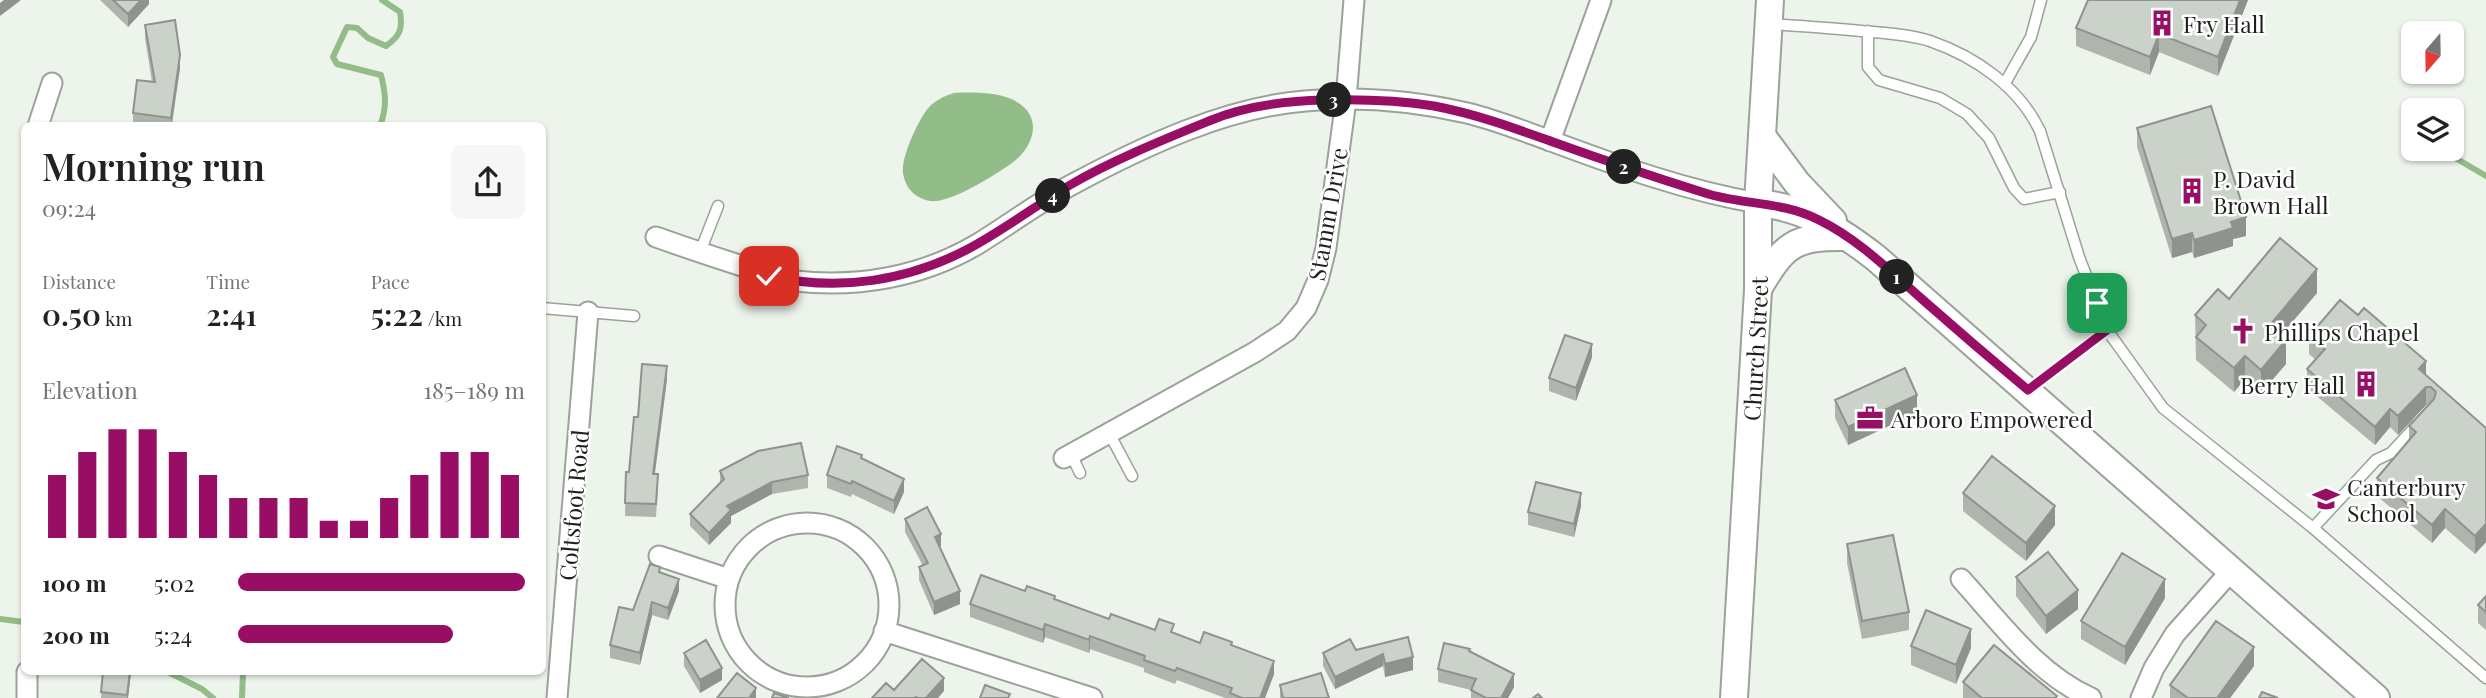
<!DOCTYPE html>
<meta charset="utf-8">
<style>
:root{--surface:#fff;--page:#f6f6f6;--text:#222;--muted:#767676;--accent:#970e64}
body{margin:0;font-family:"Playfair Display",serif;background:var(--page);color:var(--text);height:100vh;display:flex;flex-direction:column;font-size:26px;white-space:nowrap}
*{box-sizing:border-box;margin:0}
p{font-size:23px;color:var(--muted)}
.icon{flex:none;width:38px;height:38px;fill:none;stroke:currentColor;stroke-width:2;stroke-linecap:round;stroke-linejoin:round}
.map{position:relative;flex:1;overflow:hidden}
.panel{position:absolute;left:21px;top:122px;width:525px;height:553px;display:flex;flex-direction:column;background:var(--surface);border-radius:10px;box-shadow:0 2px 5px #0004}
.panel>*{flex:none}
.needle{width:46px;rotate:200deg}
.controls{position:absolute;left:2401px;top:21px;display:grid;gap:14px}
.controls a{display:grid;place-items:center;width:63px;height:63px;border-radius:10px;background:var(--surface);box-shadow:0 2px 5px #0004;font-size:35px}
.pin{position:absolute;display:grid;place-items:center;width:60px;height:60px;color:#fff;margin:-30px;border-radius:14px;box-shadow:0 4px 10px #0006}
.km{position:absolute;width:35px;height:35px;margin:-18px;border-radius:50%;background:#222;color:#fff;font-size:19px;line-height:35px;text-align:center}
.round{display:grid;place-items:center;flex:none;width:74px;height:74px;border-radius:10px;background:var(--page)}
.summary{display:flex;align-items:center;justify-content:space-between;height:119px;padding:0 21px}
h1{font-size:38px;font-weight:600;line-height:52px}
.figures{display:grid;grid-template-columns:repeat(3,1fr);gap:10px;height:119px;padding:7px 21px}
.figures div{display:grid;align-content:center}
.figures b{font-size:30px;font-weight:600}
.figures small{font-size:19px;font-weight:400}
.figures p{font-size:19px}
.chart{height:196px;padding:14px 21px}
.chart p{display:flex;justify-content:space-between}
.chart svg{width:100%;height:126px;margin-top:7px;stroke:var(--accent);stroke-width:6}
ul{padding:0 21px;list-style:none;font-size:23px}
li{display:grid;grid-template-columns:112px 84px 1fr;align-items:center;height:52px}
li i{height:18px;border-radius:9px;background:var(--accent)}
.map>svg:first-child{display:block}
.water{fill:#92bc88}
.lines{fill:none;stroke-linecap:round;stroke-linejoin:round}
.stream{stroke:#92bc88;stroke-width:6}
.lane-casing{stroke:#9ba299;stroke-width:13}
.street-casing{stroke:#9ba299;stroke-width:23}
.secondary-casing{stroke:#9ba299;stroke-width:30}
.lane{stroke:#fff;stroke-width:10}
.street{stroke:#fff;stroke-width:19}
.secondary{stroke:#fff;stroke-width:26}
.wall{fill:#afb5ad}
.shaded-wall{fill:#8e938d}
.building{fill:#cbd2c9;stroke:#8e938d;stroke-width:2}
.route-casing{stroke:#fff;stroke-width:14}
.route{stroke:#970e64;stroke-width:9}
.labels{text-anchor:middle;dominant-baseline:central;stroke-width:5;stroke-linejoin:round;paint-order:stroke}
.poi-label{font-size:23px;fill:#1e201d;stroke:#fff;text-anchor:start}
.street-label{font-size:23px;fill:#1e201d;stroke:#fff}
</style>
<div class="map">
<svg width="2486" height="698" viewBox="0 0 2486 698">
<rect width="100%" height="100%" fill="#edf4eb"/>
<path class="water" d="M954,93C973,92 1001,92 1017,102C1044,118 1033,148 1012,163C995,175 957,199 936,201C928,202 918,198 912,192C907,187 904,180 903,173C901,157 919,117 931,105C938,99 946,95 954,93Z"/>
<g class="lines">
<path class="stream" d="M380,126C387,107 386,95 381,75L337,64L333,57L347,27L357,28L368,38L386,46C400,36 403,29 400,12L382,0
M2408,129L2413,133
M2440,149L2486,176
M0,619L24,622
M168,672L202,689L213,698
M242,698L243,672"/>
<g class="lane-casing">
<path id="lane" d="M1769,24C1799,26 1830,28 1861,31C1883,33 1909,34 1930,41C1976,57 2019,87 2040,131L2079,257L2107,330L2163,408L2313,528L2486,678
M1868,31V67L1879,80L1940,98L1967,114L1989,138L2014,188L2024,199L2060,192
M2005,83L2031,37L2041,0
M700,252L718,206
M542,308L634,316
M2028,390L2107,330
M1109,433L1132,476
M1071,454L1080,473
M2313,528L2376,460L2391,453L2417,425"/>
</g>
<g class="street-casing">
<path id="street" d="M38,126L52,83
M1550,141L1601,0
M656,237C684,247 711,256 739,265C757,272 776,279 795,281C858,288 921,277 976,245C1009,225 1040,201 1075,183C1144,146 1227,107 1305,101C1359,96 1414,101 1467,113C1496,120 1523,131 1551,141C1618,166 1687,191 1758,203
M1064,458L1255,352L1287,331L1306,308L1318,280L1326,248L1346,100L1354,0
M725 605a82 82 0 1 1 164 0a82 82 0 1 1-164 0Z
M659,556L729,579
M1961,579C2000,622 2037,674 2091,698
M884,631L1092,698
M27,672V698
M557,698L588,312
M2141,698L2154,668L2175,634L2231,571"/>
</g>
<g class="secondary-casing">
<g id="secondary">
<path d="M1762,136L1797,183L1833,221"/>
<path d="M1758,203C1804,207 1840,230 1876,258L2376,698"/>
<path d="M1758,289C1784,244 1795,236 1846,237"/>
<path id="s1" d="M1734,698L1758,290V203L1770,0"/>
</g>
</g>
<use href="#lane" class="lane"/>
<use href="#street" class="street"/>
<use href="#secondary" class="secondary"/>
</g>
<path class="wall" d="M100,0H149V4L128,27Z
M2088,0H2248L2218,76L2159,52L2150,75L2076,46V28Z
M145,25L180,68L172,126H133V113L152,82L145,38Z
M2137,128L2246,236L2233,239V246L2194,258L2192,252L2172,258L2137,147Z
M2317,293L2281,335L2286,364L2261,393L2245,379L2234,392L2196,360L2195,315L2229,299Z
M2309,336L2426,376L2486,428V542L2475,554L2445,528L2432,543L2377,496V478L2409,441V426L2428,405H2426L2398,435L2390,427L2375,445L2307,388V369L2316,360L2309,354Z
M1592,357L1576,401L1549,391V378Z
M667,379L655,474L658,486L656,517L625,516L626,472H629L638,417Z
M1835,400L1917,413L1848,445L1835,418Z
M862,459L904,492L894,514L852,494L851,497L827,488V475Z
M720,471L808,475V488L772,494L731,516V523L709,545L690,526V514L720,484Z
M1963,493L2055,525L2026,561L1963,511Z
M1581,506L1574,537L1528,525V512Z
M905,519L941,546L940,547L960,604L934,615L919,580V567L923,566L905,532Z
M1847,544L1909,612V630L1862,639L1847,563Z
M660,572L679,591L668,620L652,615L640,665L610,658V645Z
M2016,577L2078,609L2046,634L2016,596Z
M1025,591L1055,600L1109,619L1155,630L1174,633L1200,643L1232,646L1274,674L1265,698H1225L1177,680L1175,684L1144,672V668L1090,649L1089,653L1045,637L1043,643L970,617V604Z
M2486,596V630L2478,623V605Z
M2165,598L2125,665L2081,639V621Z
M1911,646L1971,648L1956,684L1911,665Z
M1356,650L1413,657V670L1385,677L1383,666L1335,689L1323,666V653Z
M1470,652L1514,687L1508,698H1471V690L1438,682V669Z
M684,653L722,680L700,693L684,666Z
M2254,666L2230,698H2170V685Z
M103,672H131L128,698H101Z
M1963,682L2057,698H1963Z
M1280,685L1329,698H1280Z"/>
<path class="shaded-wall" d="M4,0H21L0,16V3Z
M141,0H149V4L128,27V14Z
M2240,0H2248L2218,76V57Z
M2159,34V52L2150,75V57Z
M180,55V68L171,126V118Z
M2246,217V236L2233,239V246L2194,258V240L2231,222Z
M2192,233V252L2172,258V239Z
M2317,269V293L2269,349V326Z
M2286,340V364L2261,393V370Z
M1592,344V357L1576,401V388Z
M2245,356V379L2234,392V368Z
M2426,361V380L2419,369Z
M667,366V379L653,486V474Z
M2426,387V405L2398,435V416Z
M1917,395V413L1848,445V427Z
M2390,409V427L2375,445V427Z
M904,479V492L894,514V501Z
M772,482V494L731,516V523L709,545V533L727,506Z
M1581,493V506L1574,537V524Z
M2055,506V525L2026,561V543Z
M2445,509V528L2432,543V525Z
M2486,524V542L2475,554V536Z
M941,534V546L935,549V537Z
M679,579V591L668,620V608Z
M2165,579V598L2125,665V647Z
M2078,590V609L2046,634V616Z
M960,591V604L934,615V602Z
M652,602V615L640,665V653Z
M1045,624V637L1043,643V630Z
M1971,629V648L1956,684V665Z
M1090,636V649L1089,653V640Z
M2254,647V666L2230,698H2217Z
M1383,654V666L1335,689V677Z
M1413,657V670L1385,677V664Z
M1274,661V674L1265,698H1260Z
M722,668V680L700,693V680Z
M130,672H131L128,698H127Z
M1514,674V687L1508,698H1501Z
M944,678V691L938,698H926Z
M756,688V698H749Z"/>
<path class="building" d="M113,0H141L128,14Z
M2088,0H2240L2218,57L2159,34L2150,57L2076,28Z
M175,20L180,55L171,118L133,113L137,80L155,82L145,25Z
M2211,106L2246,217L2231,222L2233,228L2194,240L2192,233L2172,239L2137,128Z
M2280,238L2317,269L2269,326L2286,340L2261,370L2245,356L2234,368L2196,337L2206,325L2195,315L2218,289L2229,299Z
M2340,300L2358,315L2364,308L2426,361L2419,369L2486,428V524L2475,536L2445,509L2432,525L2377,478L2416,432L2409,426L2434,399L2436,392L2431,387H2426L2398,416L2390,409L2375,427L2307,369L2325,349L2309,336Z
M1565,335L1592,344L1576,388L1549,378Z
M642,364L667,366L653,474H658L656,504L625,503L626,472H629L634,417H638Z
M1905,368L1917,395L1848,427L1835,400Z
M801,443L808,475L772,482L727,506L731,510L709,533L690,514L724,479L720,471L758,451Z
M837,446L862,455L861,458L904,479L894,501L852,481L851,484L827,475Z
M1992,456L2055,506L2026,543L1963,493Z
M1536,482L1581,493L1574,524L1528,512Z
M927,507L941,534L935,537L960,591L934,602L919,567L928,563L905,519Z
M1893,535L1909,612L1862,621L1847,544Z
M2048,552L2078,590L2046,616L2016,577Z
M2122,553L2165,579L2125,647L2081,621Z
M650,564L660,567L659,572L679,579L668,608L652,602L640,653L610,645L619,607L633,610Z
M981,575L1025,591L1027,586L1055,596L1054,599L1109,619L1111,614L1155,630L1159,619L1174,624L1171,632L1200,643L1204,632L1232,642L1231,645L1274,661L1260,698H1242L1230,693L1232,688L1177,668L1175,671L1144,660L1145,656L1090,636L1089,640L1045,624L1043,630L970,604Z
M2486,596V612L2478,605Z
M1926,610L1971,629L1956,665L1911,646Z
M2216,621L2254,647L2217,698H2188L2170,685Z
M1408,637L1413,657L1385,664L1383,654L1335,677L1323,653L1350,639L1356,650Z
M706,640L722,668L700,680L684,653Z
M1444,643L1470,649L1469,651L1514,674L1501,698H1486L1471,690L1476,679L1438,669Z
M1994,645L2057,696L2055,698H1982L1963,682Z
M922,659L944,678L926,698H918L916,697L915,698H872L886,683L894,690Z
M103,672H130L127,695L101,692Z
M737,673L756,688L749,698H717Z
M1321,673L1329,698H1283L1280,685Z
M985,685L1010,694L1008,698H980Z
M2262,692L2278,698H2259Z
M774,693L789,698H772Z
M1538,694L1542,698H1533Z"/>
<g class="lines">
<g class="route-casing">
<path id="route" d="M769,276C839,292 908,281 970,248C1005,229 1037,205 1070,185C1111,161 1165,139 1209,121C1244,106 1286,101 1324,100C1361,99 1397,100 1434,106C1476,114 1514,128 1553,142C1603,160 1654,177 1705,193C1742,205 1782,201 1819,220C1858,239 1890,271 1923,300C1957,330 1992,360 2028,390L2107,330L2097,303"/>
</g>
<use href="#route" class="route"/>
</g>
<defs>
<g id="building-bare" transform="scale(2.1)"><path d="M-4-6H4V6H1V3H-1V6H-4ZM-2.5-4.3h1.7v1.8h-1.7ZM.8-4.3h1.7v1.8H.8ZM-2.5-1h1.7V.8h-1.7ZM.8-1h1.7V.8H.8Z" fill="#970e64" stroke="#fff" stroke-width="2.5" paint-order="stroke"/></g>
<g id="church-bare" transform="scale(2.1)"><path d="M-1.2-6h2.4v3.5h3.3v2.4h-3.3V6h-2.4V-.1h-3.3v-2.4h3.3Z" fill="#970e64" stroke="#fff" stroke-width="2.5" paint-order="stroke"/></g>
<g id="office-bare" transform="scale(2.1)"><path d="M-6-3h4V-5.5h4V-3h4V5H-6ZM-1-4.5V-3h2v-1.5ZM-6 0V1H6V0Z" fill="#970e64" stroke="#fff" stroke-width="2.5" paint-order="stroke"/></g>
<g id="school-bare" transform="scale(2.1)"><path d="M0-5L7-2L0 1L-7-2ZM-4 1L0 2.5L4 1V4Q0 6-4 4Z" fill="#970e64" stroke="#fff" stroke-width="2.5" paint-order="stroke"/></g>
</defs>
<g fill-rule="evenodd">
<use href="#building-bare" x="2162" y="23"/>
<use href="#building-bare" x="2192" y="191"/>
<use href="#church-bare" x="2243" y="331"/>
<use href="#building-bare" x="2366" y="384"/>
<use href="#office-bare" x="1870" y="418"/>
<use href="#school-bare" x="2326" y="499"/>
</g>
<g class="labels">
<g class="poi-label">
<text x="2183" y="23">Fry Hall</text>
<text x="2213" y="178">P. David<tspan x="2213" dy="26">Brown Hall</tspan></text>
<text x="2264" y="331">Phillips Chapel</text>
<text x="2345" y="384" text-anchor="end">Berry Hall</text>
<text x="1891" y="418">Arboro Empowered</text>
<text x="2347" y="486">Canterbury<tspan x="2347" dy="26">School</tspan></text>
</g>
<g class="street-label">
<text transform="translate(1327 214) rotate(-80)">Stamm Drive</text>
<text stroke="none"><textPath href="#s1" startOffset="350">Church Street</textPath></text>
<text transform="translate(573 505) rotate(-85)">Coltsfoot Road</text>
</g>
</g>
</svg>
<div class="controls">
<a><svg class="needle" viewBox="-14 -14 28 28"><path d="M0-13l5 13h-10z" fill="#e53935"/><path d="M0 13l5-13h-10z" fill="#767676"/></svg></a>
<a><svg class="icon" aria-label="layers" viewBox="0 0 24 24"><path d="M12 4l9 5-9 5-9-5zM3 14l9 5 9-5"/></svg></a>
</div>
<div class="pin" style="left:2097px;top:303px;background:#1e9e55"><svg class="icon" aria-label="arrive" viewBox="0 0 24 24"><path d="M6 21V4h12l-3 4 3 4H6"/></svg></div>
<div class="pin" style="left:769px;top:276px;background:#d93025"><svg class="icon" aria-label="check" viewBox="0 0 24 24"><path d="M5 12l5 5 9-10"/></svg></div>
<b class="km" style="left:1897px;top:277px">1</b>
<b class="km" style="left:1624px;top:167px">2</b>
<b class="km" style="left:1334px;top:100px">3</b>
<b class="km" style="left:1053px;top:196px">4</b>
<section class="panel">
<div class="summary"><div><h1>Morning run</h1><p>09:24</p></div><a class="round"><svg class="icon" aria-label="share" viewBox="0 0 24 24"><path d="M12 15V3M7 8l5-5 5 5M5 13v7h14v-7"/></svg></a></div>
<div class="figures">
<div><p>Distance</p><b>0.50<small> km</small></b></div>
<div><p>Time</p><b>2:41</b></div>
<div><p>Pace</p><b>5:22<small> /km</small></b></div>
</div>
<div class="chart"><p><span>Elevation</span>185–189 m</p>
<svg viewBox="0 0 160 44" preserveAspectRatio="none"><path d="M5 44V22M15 44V14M25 44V6M35 44V6M45 44V14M55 44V22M65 44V30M75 44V30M85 44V30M95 44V38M105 44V38M115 44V30M125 44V22M135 44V14M145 44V14M155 44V22"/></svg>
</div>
<ul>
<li><b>100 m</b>5:02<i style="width:100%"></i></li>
<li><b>200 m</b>5:24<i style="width:75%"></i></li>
</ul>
</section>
</div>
